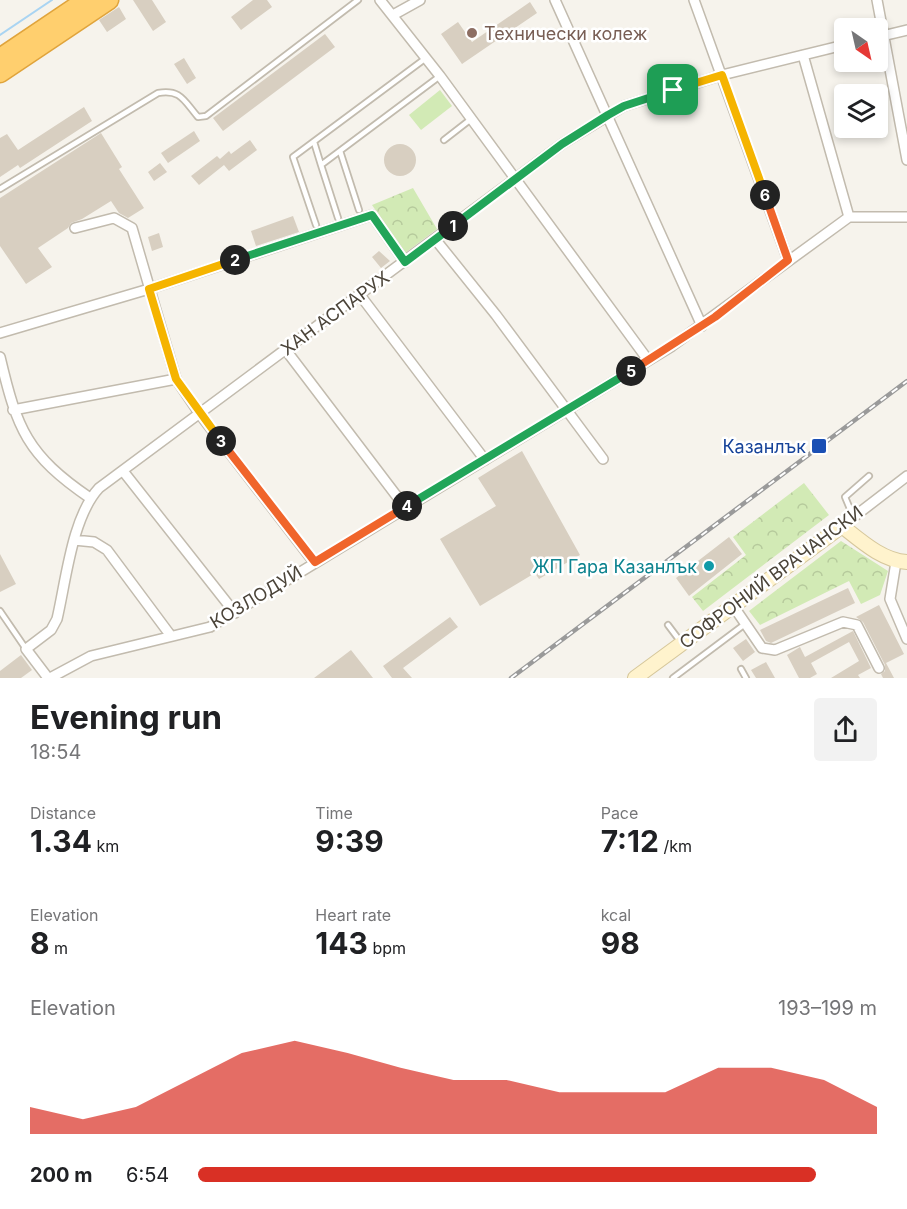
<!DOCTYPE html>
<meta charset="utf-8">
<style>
:root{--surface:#fff;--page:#f2f2f2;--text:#202124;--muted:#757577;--accent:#d93025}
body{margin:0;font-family:Inter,sans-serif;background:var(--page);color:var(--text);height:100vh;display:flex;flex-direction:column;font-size:22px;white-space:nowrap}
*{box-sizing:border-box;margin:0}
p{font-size:20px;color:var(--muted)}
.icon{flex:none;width:33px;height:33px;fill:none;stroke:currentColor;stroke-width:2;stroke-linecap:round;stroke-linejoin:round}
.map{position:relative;height:678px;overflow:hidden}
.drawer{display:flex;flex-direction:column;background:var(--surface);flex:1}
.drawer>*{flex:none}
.needle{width:39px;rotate:146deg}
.fabs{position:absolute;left:834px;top:18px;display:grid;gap:12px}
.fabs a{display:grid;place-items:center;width:54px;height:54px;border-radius:6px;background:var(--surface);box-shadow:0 3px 9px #0003;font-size:30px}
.pin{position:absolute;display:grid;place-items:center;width:51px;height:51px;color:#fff;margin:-26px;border-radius:12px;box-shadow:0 3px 9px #0006}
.km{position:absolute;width:30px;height:30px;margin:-15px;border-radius:50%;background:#222;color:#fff;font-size:16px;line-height:30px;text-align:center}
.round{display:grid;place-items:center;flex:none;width:63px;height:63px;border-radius:6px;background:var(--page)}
.overview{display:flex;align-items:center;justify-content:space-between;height:102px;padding:0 30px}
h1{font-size:33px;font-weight:700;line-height:45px}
.figures{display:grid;grid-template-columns:repeat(3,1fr);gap:9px;height:102px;padding:6px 30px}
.figures div{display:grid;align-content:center}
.figures b{font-size:30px;font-weight:700}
.figures small{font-size:16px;font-weight:400}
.figures p{font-size:16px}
.chart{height:168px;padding:12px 30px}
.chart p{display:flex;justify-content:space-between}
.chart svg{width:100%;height:108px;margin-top:6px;fill:var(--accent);opacity:.7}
ul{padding:0 30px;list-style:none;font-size:20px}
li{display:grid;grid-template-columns:96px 72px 1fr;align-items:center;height:45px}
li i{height:15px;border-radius:8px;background:var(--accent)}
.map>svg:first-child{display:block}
.park{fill:url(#park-crowns)}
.pitch{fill:#d2eab5}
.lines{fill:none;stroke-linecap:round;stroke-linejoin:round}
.stream{stroke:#a9d4f2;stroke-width:2}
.building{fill:#d8cfc1}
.lane-casing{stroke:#c2bbae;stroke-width:8}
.street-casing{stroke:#c2bbae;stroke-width:12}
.secondary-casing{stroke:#d6c79b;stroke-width:16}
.highway-casing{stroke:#e0a43c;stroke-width:21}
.lane{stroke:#fff;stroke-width:4.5}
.street{stroke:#fff;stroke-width:9}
.secondary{stroke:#fff3cd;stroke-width:14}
.highway{stroke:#ffcf6e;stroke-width:18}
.rail-casing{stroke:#9a9a9a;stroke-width:4.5}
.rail{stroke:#fff;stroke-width:2;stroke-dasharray:7;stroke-linecap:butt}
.split-1-casing{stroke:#fff;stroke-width:12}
.split-2-casing{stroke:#fff;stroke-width:12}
.split-3-casing{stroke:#fff;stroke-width:12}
.split-4-casing{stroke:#fff;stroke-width:12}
.split-5-casing{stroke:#fff;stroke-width:12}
.split-6-casing{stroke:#fff;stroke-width:12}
.split-7-casing{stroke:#fff;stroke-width:12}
.split-1{stroke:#22a559;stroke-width:8}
.split-2{stroke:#22a559;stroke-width:8}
.split-3{stroke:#f5b400;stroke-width:8}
.split-4{stroke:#f0652b;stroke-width:8}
.split-5{stroke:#22a559;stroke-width:8}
.split-6{stroke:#f0652b;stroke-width:8}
.split-7{stroke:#f5b400;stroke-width:8}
.education-dot{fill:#8d6e63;stroke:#fff;stroke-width:2}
.transit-dot{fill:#1a4fb4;stroke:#fff;stroke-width:2}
.culture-dot{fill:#0f9aa8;stroke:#fff;stroke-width:2}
.labels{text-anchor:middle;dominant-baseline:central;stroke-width:5;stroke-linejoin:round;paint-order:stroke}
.education-label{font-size:18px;fill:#785e54;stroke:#fff;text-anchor:start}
.street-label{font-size:18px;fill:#4b4439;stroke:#fff}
.transit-label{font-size:18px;fill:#164399;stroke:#fff;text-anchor:end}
.culture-label{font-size:18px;fill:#0d838f;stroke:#fff;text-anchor:end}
</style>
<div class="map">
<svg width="907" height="678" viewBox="0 0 907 678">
<defs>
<pattern id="park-crowns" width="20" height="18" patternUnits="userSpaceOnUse" patternTransform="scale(1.5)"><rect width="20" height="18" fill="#d2eab5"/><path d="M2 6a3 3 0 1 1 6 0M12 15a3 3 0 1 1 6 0" fill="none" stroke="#b6ca9c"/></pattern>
</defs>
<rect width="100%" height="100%" fill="#f6f3ec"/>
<path class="park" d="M413,188L437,229L405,253L372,205Z
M804,483L829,515L703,611L692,597L746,555L733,537Z
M841,541L888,571L880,595L861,604L849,581L760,625L749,611Z"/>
<path class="pitch" d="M440,90L452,106L421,130L409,115Z"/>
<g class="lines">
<path class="stream" d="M0,35L52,0"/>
</g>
<path class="building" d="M133,0H152L166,22L153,31Z
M253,0H267L272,7L241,30L231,17Z
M530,2L537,13L462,64L441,34L458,22L472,42Z
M119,7L126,19L107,32L99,20Z
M325,34L335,47L223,131L213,118Z
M184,58L196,78L187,84L174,64Z
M84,107L92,121L20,168L18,165L0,177V138L7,134L18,150Z
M194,131L200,141L168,163L161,153Z
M101,133L122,167L119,169L144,208L128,218L119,213L111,201L82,219L71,223L68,228L38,248L52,267L26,284L0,246V198Z
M250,140L257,150L229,171L224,165L199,185L191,176L217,156L220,159L229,151L231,154Z
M384 160a16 16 0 1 1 32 0a16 16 0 1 1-32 0Z
M160,163L167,172L154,181L148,172Z
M293,216L299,232L256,246L251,231Z
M159,233L163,247L152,251L148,237Z
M379,251L390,261L381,268L372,257Z
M522,451L580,555L539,579L535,573L480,606L440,539L496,506L478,478Z
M729,537L742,554L689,596L676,578Z
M0,554L16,584L0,592Z
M848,588L855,603L771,643L766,641L760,630Z
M879,605L904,654L886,663L894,678H883L881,674L885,671V665L863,622L856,617Z
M450,617L458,627L403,668L412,678H392L383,666Z
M853,631L871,668L858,675L860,678H831L859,661L849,642L811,663L817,674L810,678H799L787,655L800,647L805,657Z
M746,639L755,652L743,661L733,648Z
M351,650L373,678H314Z
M21,655L32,670L21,678H0V671Z
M766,662L775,678H756L751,670Z"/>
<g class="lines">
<g class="lane-casing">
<path id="lane" d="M444,140L471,119
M314,142L321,165
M340,151L359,210
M0,189L158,93C181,89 184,101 198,117L206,116L358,0
M338,218L321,165L440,76
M316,225L293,157L426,58
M853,516L845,497L869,476
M0,611L26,649
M668,625L680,641
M741,669L746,678
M673,678L745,624"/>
</g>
<g class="street-casing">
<path id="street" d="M380,0L440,76L648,360
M555,0L702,326
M694,0L788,260
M877,0L907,160
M393,15L420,0
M878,37L907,30
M803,55L849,217
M75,228L114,218L132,228L176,379L199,413L314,562
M435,239L496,315L603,459
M360,295L485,460
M0,333L149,289L372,215L405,262
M285,349L405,507
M0,357C17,429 27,455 90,498
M13,410L176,379
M123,471L235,613
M842,526L907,476
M74,540L94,542L107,550L171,636
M896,562L890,599L907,639
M734,607L762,648L775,650L843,622L857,625L879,668
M48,678L26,649L51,630L57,619C66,581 72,517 99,488L562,144L624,106L722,75L844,45
M50,678L91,656L210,627L672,346L849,217H907"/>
</g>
<g class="secondary-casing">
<path id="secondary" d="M635,678L842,526C861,541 883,561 907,562"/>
</g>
<g class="highway-casing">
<path id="highway" d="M0,58L86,0
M0,73L109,0"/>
</g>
<use href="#lane" class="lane"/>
<use href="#street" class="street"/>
<use href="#secondary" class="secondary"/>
<use href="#highway" class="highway"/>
<g class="rail-casing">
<path id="rail" d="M511,678L907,381"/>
</g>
<use href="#rail" class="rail"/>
</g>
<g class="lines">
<g class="split-1-casing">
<path id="split-1" d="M453,226L562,144L608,115L624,106L673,90"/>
</g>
<g class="split-2-casing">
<path id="split-2" d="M235,260L372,215L405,262L453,226"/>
</g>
<g class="split-3-casing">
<path id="split-3" d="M221,441L176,379L149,289L235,260"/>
</g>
<g class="split-4-casing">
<path id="split-4" d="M221,441L315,562L407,506"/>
</g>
<g class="split-5-casing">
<path id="split-5" d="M407,506L631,371"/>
</g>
<g class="split-6-casing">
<path id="split-6" d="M631,371L715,317L788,260L765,195"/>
</g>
<g class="split-7-casing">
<path id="split-7" d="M673,90L722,75L765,195"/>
</g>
<use href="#split-1" class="split-1"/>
<use href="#split-2" class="split-2"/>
<use href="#split-3" class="split-3"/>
<use href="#split-4" class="split-4"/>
<use href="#split-5" class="split-5"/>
<use href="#split-6" class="split-6"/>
<use href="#split-7" class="split-7"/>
</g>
<circle class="education-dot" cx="472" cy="33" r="6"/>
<rect class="transit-dot" x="811" y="438" width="16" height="16" rx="3"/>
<circle class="culture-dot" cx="709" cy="566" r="6"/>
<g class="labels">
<g class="education-label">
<text x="484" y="33">Технически колеж</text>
</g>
<g class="street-label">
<text transform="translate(335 313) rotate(-36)">ХАН АСПАРУХ</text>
<text transform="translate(771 577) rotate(-37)">СОФРОНИЙ ВРАЧАНСКИ</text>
<text transform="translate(256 597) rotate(-31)">КОЗЛОДУЙ</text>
</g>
<g class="transit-label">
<text x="806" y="446">Казанлък</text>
</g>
<g class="culture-label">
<text x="697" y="566">ЖП Гара Казанлък</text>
</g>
</g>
</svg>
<div class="fabs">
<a><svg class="needle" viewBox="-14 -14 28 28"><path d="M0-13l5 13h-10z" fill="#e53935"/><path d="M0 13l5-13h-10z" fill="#757577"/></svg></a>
<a><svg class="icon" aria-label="layers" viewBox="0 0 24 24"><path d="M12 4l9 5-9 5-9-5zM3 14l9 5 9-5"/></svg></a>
</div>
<div class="pin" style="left:673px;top:90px;background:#1e9e55"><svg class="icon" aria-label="arrive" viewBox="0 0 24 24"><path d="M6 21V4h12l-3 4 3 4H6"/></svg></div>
<b class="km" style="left:453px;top:226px">1</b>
<b class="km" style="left:235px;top:260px">2</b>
<b class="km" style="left:221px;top:441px">3</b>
<b class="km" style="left:407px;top:506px">4</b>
<b class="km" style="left:631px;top:371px">5</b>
<b class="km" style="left:765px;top:195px">6</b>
</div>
<section class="drawer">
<div class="overview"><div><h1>Evening run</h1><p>18:54</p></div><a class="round"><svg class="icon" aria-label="share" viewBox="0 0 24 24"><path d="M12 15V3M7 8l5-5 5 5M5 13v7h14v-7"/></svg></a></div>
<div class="figures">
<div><p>Distance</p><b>1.34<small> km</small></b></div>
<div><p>Time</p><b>9:39</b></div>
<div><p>Pace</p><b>7:12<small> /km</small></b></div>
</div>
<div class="figures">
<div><p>Elevation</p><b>8<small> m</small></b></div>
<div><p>Heart rate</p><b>143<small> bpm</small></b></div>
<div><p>kcal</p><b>98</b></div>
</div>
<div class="chart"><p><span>Elevation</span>193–199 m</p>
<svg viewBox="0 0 160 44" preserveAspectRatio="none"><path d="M0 44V33L10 38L20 33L30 22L40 11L50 6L60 11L70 17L80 22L90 22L100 27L110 27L120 27L130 17L140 17L150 22L160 33V44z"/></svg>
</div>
<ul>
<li><b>200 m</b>6:54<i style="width:91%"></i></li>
</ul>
</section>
